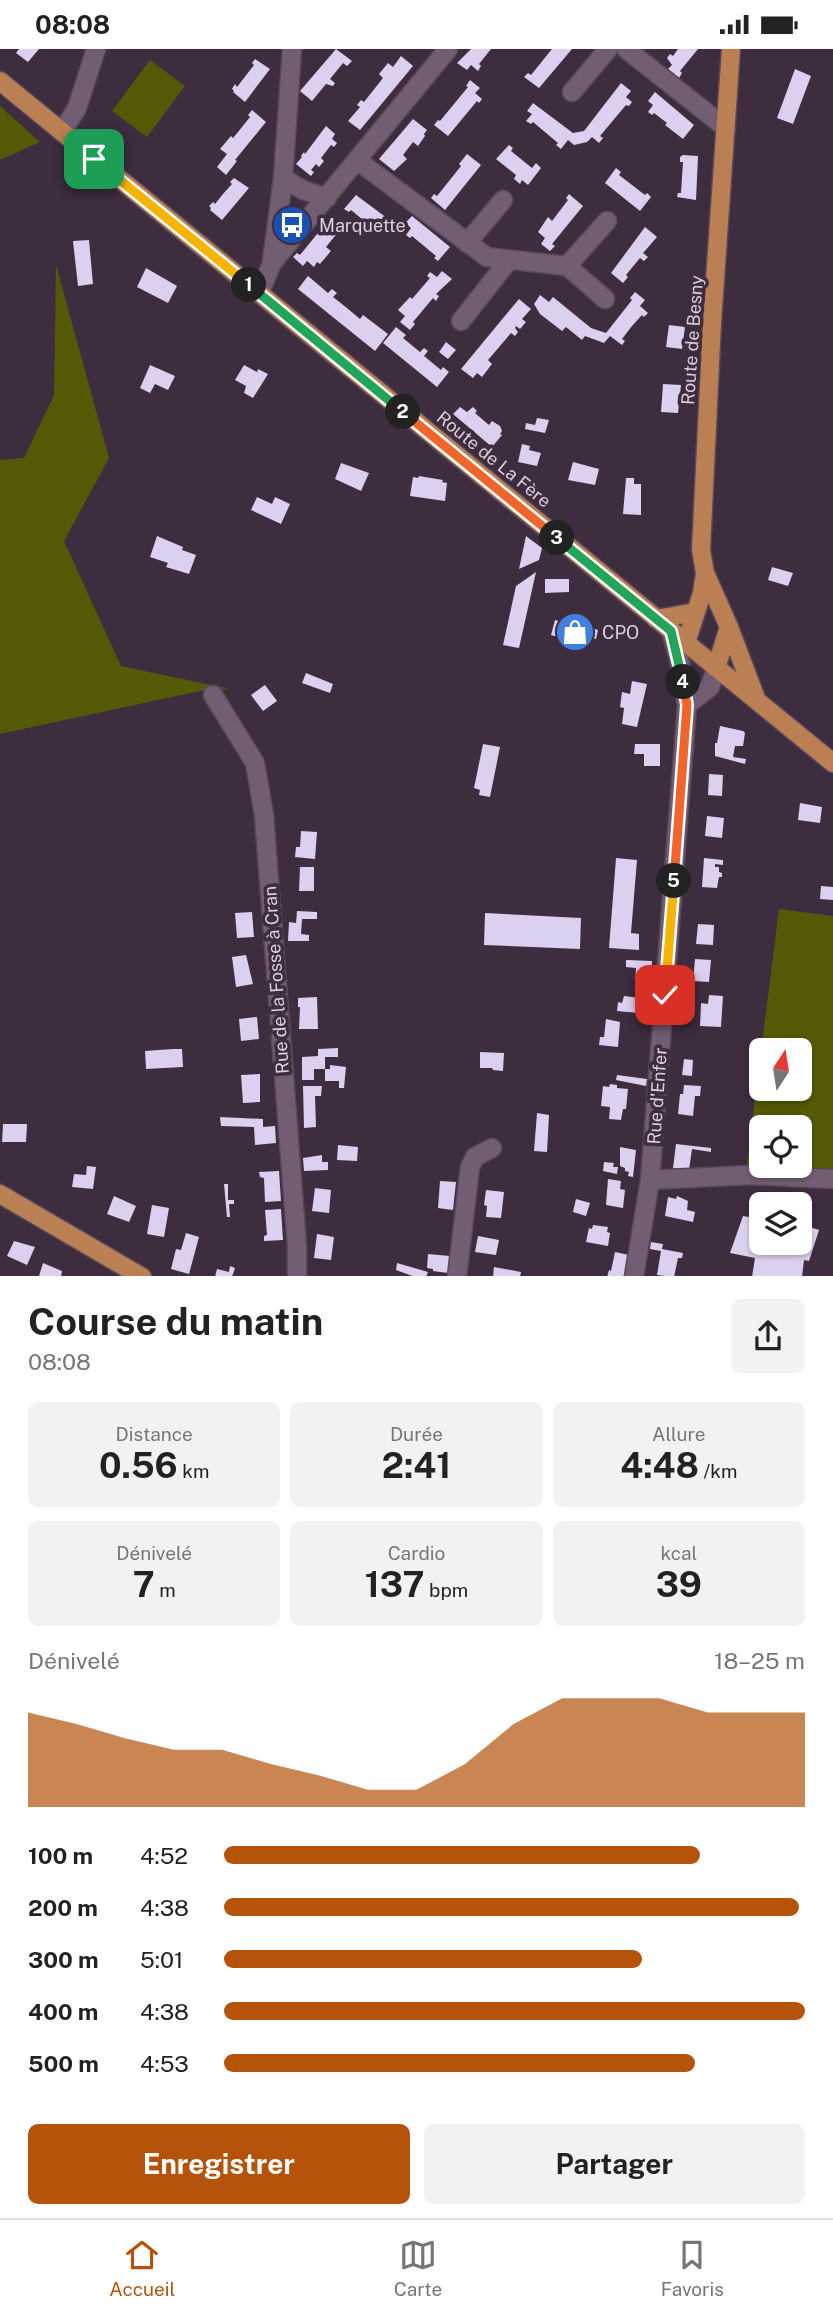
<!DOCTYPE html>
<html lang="fr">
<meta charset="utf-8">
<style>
:root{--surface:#fff;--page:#f2f2f2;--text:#222;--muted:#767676;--line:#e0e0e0;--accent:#b45309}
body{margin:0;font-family:"Public Sans",sans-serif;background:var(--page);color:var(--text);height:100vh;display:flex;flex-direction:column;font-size:26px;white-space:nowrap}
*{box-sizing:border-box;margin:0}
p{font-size:23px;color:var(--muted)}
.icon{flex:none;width:38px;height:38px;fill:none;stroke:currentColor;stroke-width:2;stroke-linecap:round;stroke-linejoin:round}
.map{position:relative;height:1227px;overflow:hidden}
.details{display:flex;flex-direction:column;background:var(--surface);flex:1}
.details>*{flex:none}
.needle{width:46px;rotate:12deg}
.fabs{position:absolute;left:749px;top:989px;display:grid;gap:14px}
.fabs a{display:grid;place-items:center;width:63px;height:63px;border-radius:10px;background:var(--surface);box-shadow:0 2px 5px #0004;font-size:35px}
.pin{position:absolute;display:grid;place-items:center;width:60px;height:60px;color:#fff;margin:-30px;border-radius:14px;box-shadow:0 4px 10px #0006}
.km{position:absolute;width:35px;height:35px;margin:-18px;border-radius:50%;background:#222;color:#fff;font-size:19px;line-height:35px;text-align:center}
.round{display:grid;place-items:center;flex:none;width:74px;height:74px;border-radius:10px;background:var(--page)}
.headline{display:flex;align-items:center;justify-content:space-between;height:119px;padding:0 28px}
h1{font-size:38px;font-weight:700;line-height:52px}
.metrics{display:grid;grid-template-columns:repeat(3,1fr);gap:10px;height:119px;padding:7px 28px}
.metrics div{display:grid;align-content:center;border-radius:10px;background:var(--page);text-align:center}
.metrics b{font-size:35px;font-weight:700}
.metrics small{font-size:19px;font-weight:400}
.metrics p{font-size:19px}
.chart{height:196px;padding:14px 28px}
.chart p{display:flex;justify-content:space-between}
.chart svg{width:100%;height:126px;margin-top:7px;fill:var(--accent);opacity:.7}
.cta{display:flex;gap:14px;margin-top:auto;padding:14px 28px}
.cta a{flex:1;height:80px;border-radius:10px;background:var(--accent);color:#fff;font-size:28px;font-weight:700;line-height:80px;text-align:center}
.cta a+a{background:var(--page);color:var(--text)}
ul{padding:0 28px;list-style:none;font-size:23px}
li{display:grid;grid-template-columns:112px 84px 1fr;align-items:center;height:52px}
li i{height:18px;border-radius:9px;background:var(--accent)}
.status{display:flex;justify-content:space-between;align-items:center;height:49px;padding:0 35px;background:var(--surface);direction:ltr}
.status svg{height:19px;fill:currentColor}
.dock{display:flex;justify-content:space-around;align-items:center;height:98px;border-top:2px solid var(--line);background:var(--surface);font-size:19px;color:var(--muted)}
.dock a{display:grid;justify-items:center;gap:4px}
.dock .current{color:var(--accent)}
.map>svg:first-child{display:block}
.green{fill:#535904;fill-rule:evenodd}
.building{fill:#dbd0ef}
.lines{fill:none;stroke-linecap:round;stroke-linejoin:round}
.minor-casing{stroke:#584859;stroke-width:21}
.major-casing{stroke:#584859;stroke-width:21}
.minor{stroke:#735d73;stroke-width:18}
.major{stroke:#ba7f52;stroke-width:18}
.split-1-casing{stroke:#fff;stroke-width:14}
.split-2-casing{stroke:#fff;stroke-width:14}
.split-3-casing{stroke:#fff;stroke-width:14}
.split-4-casing{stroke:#fff;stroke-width:14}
.split-5-casing{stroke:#fff;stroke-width:14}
.split-6-casing{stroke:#fff;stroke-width:14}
.split-1{stroke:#f5b400;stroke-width:9}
.split-2{stroke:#22a559;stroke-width:9}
.split-3{stroke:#f0652b;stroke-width:9}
.split-4{stroke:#22a559;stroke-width:9}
.split-5{stroke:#f0652b;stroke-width:9}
.split-6{stroke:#f5b400;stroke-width:9}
.labels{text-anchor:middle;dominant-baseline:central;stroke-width:7;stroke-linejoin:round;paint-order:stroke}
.poi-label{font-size:18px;fill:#dccfdc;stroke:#3e2c3f;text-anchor:start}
.street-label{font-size:18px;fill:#dccfdc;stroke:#3e2c3f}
</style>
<div class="status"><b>08:08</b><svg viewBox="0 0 49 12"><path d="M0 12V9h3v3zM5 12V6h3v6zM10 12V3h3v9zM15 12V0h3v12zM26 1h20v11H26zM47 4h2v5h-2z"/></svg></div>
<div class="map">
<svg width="833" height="1228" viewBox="0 0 833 1228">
<rect width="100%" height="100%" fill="#3e2c3f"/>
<path class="green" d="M150,11L185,37L147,88L112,62Z
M0,57L40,93L0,111Z
M56,216L109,409L64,492L121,617L230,640L200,642L0,685V411L24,409L54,346Z
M779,860L833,867V1125L746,1121ZM761,1001H800V1040H761ZM761,1078H800V1116H761Z"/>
<path class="building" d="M19,0H39L28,13L16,4Z
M336,0L352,12L347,17L343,14L330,30L335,34L333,37L326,35L312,52L300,42Z
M471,0H491L479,15L481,17L478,22L471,16L467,21L457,14Z
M552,0H572L539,39L524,28L528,24L531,26Z
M678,0H698L680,22L682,24L679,29L668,20L672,16L667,9L670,5L673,7Z
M401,7L413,17L360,81L348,72L360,58L357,56L361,51L364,53L383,29L379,25L388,14L393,18Z
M255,10L270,20L245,53L233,43L234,42L232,40L235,35L237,38L254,16L252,14Z
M795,20L811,27L793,75L777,69Z
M470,31L480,39L475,44L482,50L479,54L477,52L448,87L434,76L438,71L440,72L468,38L466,37Z
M621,34L631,42L626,48L632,53L629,57L626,56L600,87L603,89L599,94L592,88L587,93L574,96L568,91L561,100L556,96L558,94L533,73L531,75L526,72L532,65L527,62L533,54L573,84L584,82Z
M655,43L694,76L683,90L665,76L667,74L654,64L652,66L648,63L653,56L648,52Z
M252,61L266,73L235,111L237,112L226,126L217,118L227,105L220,100L231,87L233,89L238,83L250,68L248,66Z
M413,70L427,81L424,85L425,87L418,97L413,93L403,106L407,110L394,122L379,110Z
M326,77L335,85L332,90L337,94L334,98L331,96L321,109L324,112L319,118L316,115L311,121L314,123L311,127L296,115L302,108L301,107L304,103L305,105Z
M509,96L513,99L511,102L532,119L536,114L541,119L528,136L522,131L520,135L514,130L516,126L496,110Z
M467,105L481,116L445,161L431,149L434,145L437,147L461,117L459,115Z
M683,106L698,107L696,151L677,148L678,144H681L683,113H680V108Z
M616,119L621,123L619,126L645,146L647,144L651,148L640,162L605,134Z
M234,129L249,139L222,171L210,161L211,159L209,157L213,153L215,155L223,145L232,135L230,133Z
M569,145L583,157L552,195L555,197L550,202L541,195L545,189L538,183L548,168L552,172L568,151L566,149Z
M356,146L395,175L388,185L382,180L377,186L373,183L375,181L351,161L349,163L344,160Z
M412,167L450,198L438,212L434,209L436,207L412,187L410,189L406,186L411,179L405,174Z
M331,168L345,179L342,184L339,182L326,198L331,202L320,215L317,213L314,218L307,212L303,217L293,208L297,204L300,206Z
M645,178L657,188L643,204L648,208L644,212L640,209L626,226L628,228L623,234L611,224Z
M89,191L93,235L78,237L73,192Z
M146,219L177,237L168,254L137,238Z
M442,222L452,230L436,245L439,247L436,252L433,249L413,273L415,275L410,281L400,273L405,267L398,261L410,248L412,250L430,229L427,227L430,223L437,228Z
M308,227L328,244L332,240L337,244L333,248L347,259L360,270L363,266L388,285L375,302L298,240Z
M635,243L645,251L640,257L648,264L644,268L642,266L632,277L622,290L625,292L622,296L610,287L604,294L585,287L582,291L566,278L562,282L540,265L534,255L540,246L549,253L553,248L591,279L606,284L632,251L630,249Z
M519,250L531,260L522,270L526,273L520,280L516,277L515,279L518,283L515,287L511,284L488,311L492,315L482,328L477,324L473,329L461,320Z
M669,276L685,278L682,300L666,298Z
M396,278L406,286L403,289L420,303L424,299L428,302L424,307L441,321L443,318L449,323L437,338L383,294Z
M446,293L456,301L448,310L439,303Z
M150,316L175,327L168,341L155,335L150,344L140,339Z
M244,316L257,323L258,320L268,325L253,349L244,344L246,337L235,331Z
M663,335L681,336L678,364L661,363Z
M460,358L467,363L473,358L477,362L475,364L489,376L492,372L500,377L502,382L500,385L502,386L492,398L453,365Z
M537,369L549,371L545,384L525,380L526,374L535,376Z
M522,395L530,397L529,401L541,404L537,417L518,413Z
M573,413L599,420L595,436L568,431Z
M341,414L369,424L361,442L335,430Z
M419,427L443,431L442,433L447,434L445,452L410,447L413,428L418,429Z
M626,429H634V435H641V466L623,465Z
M257,448L272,455L275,448L290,455L281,475L251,461Z
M157,487L183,498L182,501L196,506L189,525L166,518L168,514L150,508Z
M526,487L542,499L539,511L519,520Z
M772,518L793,524L788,537L768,531Z
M536,523L519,599L503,596L516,537Z
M545,530H569V543L545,544Z
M555,571L584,579L585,577L598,581L596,590L590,588L587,597L551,586Z
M306,624L333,635L330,644L302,634Z
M632,632L647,635L637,678L622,675L624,659L620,658L622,643L630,645Z
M265,636L277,652L263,662L251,646Z
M720,677L743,682L745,684L743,697H735L733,708L746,710L745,715L715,707V694H717Z
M483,695L500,698L490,748L479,746L480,741L474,739Z
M635,695H660V717H644V705H634Z
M709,725L723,726L722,747L708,746Z
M800,754L822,758L820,774L798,771Z
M707,767L724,769L722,789L705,787Z
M301,782L317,783L315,810L295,808L296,798H300Z
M616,809L637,811L631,884L639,885V901L609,899Z
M704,809L723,811V816L715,815V818H719V823L722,824V828H719L717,839L702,838Z
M300,818H314V842H299Z
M821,837L833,838V851L820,850Z
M297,862L317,863V870H302L301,885L309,886V892H288L289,873L296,874Z
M252,863L254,888L237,889L235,864Z
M485,864L581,869L580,900L484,896Z
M698,875L714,876L713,896L696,895Z
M246,906L253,935L236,938L232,908Z
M695,910L711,911L709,933L693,932Z
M626,911L652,912L651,938L635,937L636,919L626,918Z
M709,946L723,947L721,978L700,977L701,954L708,955Z
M624,947L640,949L638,964L617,962L618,953L622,954Z
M317,948L318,980H299L300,958H298V949Z
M257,968L259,990L241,992L239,970Z
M606,970L620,973L618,998L599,996L600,988H604Z
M338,999V1008H325V1020H330V1016L346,1018L344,1039H339V1032H325V1020H314V1031H302V1008L318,1007V1000Z
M173,1000H182L183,1018L146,1020L145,1002Z
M480,1003L504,1004L503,1022L493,1021L492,1019H480Z
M684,1010L693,1011L692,1027L682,1026Z
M260,1025V1053L243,1054L241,1026Z
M617,1026L647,1030L646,1037L616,1031Z
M610,1035L617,1036V1039L628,1040L626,1060H623L621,1071L609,1070L610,1058L601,1057L603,1037L609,1038Z
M684,1036L701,1037L700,1047H695L693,1067L678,1065L680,1045H683Z
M303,1037H322L321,1047H315L316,1078L304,1079Z
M537,1064L549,1066L547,1103L534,1102Z
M220,1068L263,1070V1078L275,1077L276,1094L255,1096L254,1078L221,1077Z
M3,1075H27L26,1093H2Z
M676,1095L711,1099V1103L692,1100L689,1121L673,1119Z
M338,1096L358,1098L357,1112L337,1111Z
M620,1098L636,1101L633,1128L628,1127L629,1123L625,1122V1119L620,1117Z
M322,1106V1113H328V1121L304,1122L303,1109Z
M604,1113L614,1114L613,1118H618L617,1125L603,1122Z
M87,1117L96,1118L93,1140L72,1138L74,1125L86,1126Z
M279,1122L281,1152L265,1153L264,1129L260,1128L259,1123Z
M608,1130L621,1132L620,1140L625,1141L623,1159L606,1156Z
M440,1132L456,1133L453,1161L438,1159Z
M224,1135H228V1151H234V1155H229L230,1168H227Z
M315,1139L331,1141L329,1164L312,1162Z
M486,1141L504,1143L501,1169L486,1168L487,1157L484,1156Z
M114,1147L136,1157L129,1173L107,1165Z
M677,1147L688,1152L687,1161L695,1163L693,1173L665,1167L668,1148L676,1150Z
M576,1150L590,1154L586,1167L573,1163Z
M152,1156L169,1159L164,1188L147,1185Z
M281,1160L283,1191L264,1192V1187L267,1186L265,1161Z
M743,1167L761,1170V1194H800V1175L819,1181L809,1212L804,1211L802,1228H752L755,1209L730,1204Z
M593,1176L608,1178L607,1183L610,1184L608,1197L586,1193L589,1179L592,1180Z
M186,1184L199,1188L189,1225L171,1220L176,1200L181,1201Z
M317,1185L334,1188L331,1211L314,1209Z
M478,1187L499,1191L496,1206L475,1203Z
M14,1192L35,1198L27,1216L7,1207Z
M651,1193L663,1195L662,1200L683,1204L682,1209H678L674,1228L657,1226L661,1202L650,1200Z
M615,1203L629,1206L625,1228H607L609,1221L611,1222Z
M428,1205L450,1207L448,1224L433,1222V1220L427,1219Z
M43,1214L62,1222L61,1228L39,1227Z
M397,1214L428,1223L426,1228H415L396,1221Z
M230,1217L235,1219L232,1228H215L217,1220L229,1223Z
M494,1218L521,1223L520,1228H493Z"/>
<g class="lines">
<g class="minor-casing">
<path id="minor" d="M626,0L726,79
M572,43L608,0
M62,83L77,59L96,0
M358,112L487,208L567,217L607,172
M283,129L303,141L327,149
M467,194L503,151
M272,212L283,129L292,0
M567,217L605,250
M257,243L262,238L272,214L448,0
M461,272L509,211
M213,646L255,714L264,766L297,1197V1228
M687,656L710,638L716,619
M650,1131L750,1126L833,1130
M457,1228L470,1118L475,1108L492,1099
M634,1228L650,1131L687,656L680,614L671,582"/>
</g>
<g class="major-casing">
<path id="major" d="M731,0L712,274L701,501L705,524L729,578L757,652
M0,32L833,714
M656,570L696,563
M686,594L702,544L705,524
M716,619L729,578
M0,1145L142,1228"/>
</g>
<use href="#minor" class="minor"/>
<use href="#major" class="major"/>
</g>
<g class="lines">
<g class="split-1-casing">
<path id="split-1" d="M94,110L249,236"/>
</g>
<g class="split-2-casing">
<path id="split-2" d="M249,236L403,363"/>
</g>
<g class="split-3-casing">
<path id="split-3" d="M403,363L557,489"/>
</g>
<g class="split-4-casing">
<path id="split-4" d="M557,489L671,582L683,633"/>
</g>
<g class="split-5-casing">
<path id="split-5" d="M674,832L687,656L683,633"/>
</g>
<g class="split-6-casing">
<path id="split-6" d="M665,946L674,832"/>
</g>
<use href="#split-1" class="split-1"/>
<use href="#split-2" class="split-2"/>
<use href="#split-3" class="split-3"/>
<use href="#split-4" class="split-4"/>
<use href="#split-5" class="split-5"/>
<use href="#split-6" class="split-6"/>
</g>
<defs>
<g id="bus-disc" transform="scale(2.0125)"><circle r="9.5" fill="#1a4fb4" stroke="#3e2c3f"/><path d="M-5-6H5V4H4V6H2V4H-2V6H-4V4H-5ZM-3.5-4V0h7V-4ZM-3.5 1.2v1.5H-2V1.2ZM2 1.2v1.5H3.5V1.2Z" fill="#fff"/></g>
<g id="shop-disc" transform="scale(2.0125)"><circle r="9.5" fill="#3f7fe0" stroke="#3e2c3f"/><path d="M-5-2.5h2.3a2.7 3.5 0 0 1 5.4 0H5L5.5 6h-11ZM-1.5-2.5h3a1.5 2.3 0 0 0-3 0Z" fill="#fff"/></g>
</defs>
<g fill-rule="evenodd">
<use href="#bus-disc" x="292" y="176"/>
<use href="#shop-disc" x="575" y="583"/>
</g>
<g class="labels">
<g class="poi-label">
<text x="319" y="176">Marquette</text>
<text x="602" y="583">CPO</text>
</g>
<g class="street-label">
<text transform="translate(692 291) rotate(-86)">Route de Besny</text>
<text transform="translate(494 410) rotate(39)">Route de La Fère</text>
<text transform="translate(276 931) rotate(-94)">Rue de la Fosse à Cran</text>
<text transform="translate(657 1047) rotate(-86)">Rue d'Enfer</text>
</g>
</g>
</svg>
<div class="fabs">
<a><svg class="needle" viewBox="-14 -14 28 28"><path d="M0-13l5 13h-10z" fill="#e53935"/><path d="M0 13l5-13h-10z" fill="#767676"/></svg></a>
<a><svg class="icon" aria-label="locate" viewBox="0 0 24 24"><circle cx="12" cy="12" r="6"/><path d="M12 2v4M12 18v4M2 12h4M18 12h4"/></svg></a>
<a><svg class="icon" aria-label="layers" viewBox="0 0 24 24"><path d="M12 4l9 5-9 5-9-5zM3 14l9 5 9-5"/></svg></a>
</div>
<div class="pin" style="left:94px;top:110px;background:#1e9e55"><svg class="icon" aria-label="arrive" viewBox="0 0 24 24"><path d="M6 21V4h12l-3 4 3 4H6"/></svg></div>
<div class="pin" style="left:665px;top:946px;background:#d93025"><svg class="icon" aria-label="check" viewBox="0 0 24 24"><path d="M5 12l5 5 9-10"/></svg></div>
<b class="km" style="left:249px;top:236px">1</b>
<b class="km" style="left:403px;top:363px">2</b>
<b class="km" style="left:557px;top:489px">3</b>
<b class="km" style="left:683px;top:633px">4</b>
<b class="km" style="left:674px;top:832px">5</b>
</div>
<section class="details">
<div class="headline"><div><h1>Course du matin</h1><p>08:08</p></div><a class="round"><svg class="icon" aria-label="share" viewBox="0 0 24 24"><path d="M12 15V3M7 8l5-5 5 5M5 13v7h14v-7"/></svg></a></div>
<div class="metrics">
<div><p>Distance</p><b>0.56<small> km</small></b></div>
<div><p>Durée</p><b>2:41</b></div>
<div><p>Allure</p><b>4:48<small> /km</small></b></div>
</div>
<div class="metrics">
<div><p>Dénivelé</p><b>7<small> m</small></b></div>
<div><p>Cardio</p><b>137<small> bpm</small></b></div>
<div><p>kcal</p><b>39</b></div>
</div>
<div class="chart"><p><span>Dénivelé</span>18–25 m</p>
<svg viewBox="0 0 160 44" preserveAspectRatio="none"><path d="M0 44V11L10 15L20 20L30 24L40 24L50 29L60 33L70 38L80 38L90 29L100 15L110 6L120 6L130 6L140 11L150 11L160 11V44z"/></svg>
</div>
<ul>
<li><b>100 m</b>4:52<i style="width:82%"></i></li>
<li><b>200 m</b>4:38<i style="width:99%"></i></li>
<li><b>300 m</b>5:01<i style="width:72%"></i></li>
<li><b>400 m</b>4:38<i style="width:100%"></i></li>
<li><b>500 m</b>4:53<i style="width:81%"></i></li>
</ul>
<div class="cta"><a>Enregistrer</a><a>Partager</a></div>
</section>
<nav class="dock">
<a class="current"><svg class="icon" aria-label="home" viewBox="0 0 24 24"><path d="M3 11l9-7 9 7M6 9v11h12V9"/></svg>Accueil</a>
<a><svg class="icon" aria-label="map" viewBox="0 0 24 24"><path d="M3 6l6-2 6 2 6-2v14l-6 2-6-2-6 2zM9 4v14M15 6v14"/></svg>Carte</a>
<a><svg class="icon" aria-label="saved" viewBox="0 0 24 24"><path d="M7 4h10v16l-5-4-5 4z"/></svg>Favoris</a>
</nav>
